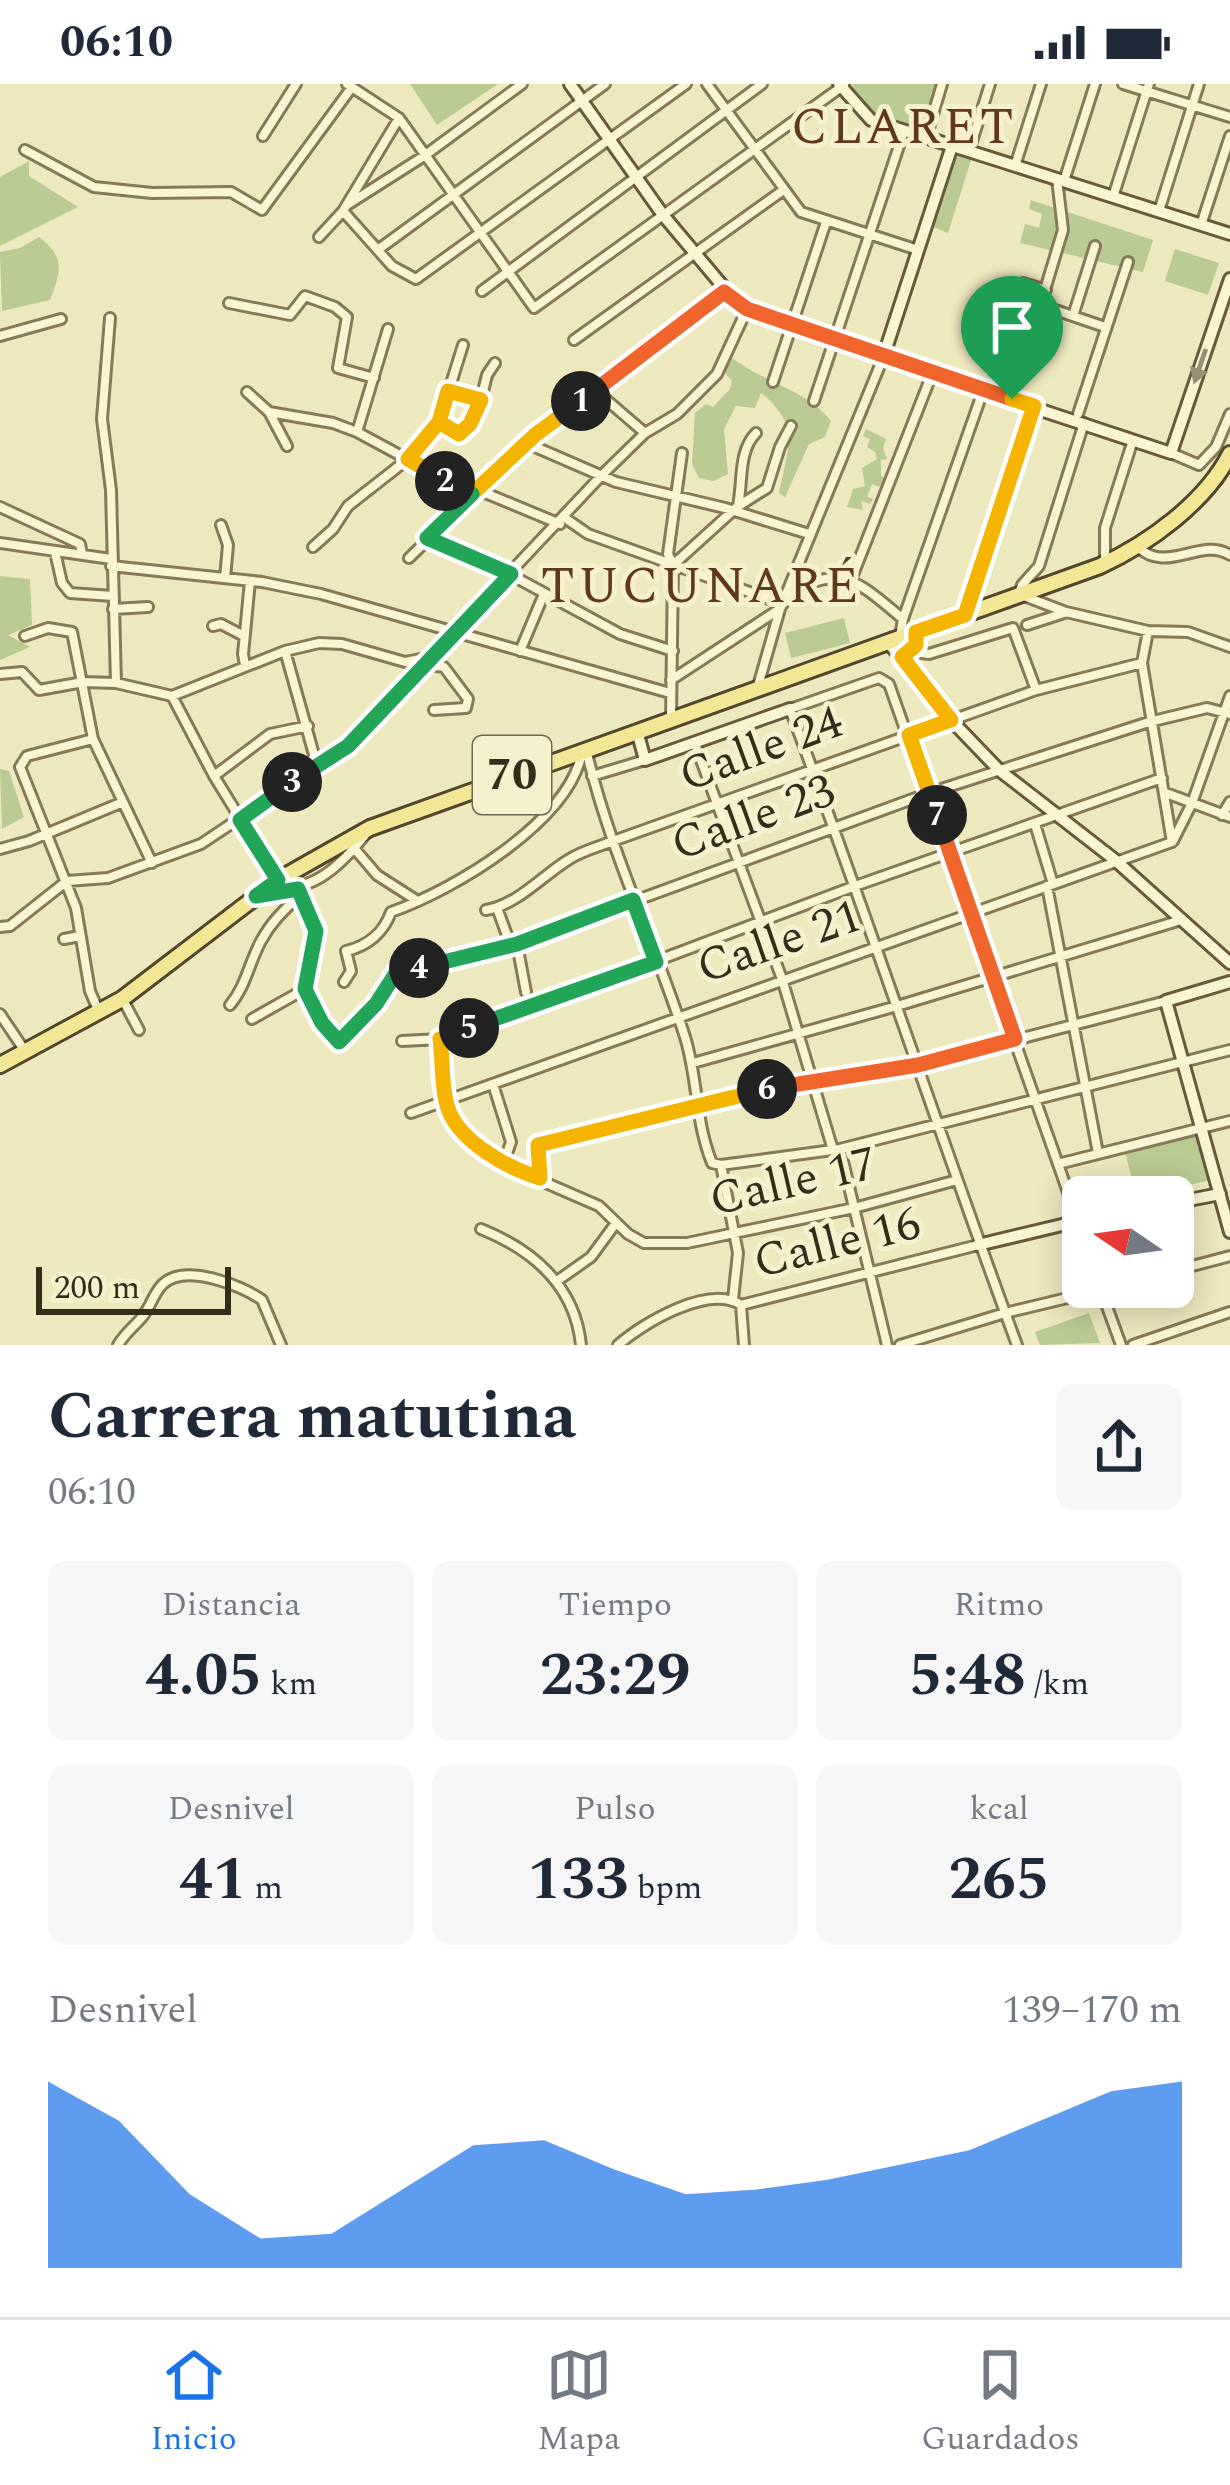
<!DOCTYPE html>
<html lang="es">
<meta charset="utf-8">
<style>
:root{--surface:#fff;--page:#f6f6f7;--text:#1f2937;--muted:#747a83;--line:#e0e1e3;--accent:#1a73e8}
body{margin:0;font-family:Spectral,serif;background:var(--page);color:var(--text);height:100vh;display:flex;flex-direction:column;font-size:45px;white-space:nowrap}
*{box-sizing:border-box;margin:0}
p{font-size:39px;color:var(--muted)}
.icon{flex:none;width:66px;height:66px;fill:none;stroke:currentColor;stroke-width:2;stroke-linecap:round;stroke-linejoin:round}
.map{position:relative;height:1261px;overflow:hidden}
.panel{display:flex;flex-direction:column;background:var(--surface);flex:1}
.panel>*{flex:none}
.needle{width:78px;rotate:283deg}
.controls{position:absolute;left:1062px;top:1092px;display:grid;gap:24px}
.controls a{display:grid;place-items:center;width:132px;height:132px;border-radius:18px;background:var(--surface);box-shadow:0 6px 30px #0003;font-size:60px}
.scale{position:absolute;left:36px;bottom:30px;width:195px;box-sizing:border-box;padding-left:12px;border:6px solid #352d1c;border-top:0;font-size:33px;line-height:42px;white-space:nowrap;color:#352d1c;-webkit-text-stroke:9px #f5f1ce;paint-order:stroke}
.pin{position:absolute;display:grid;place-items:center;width:102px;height:102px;color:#fff;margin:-123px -51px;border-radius:50% 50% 50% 0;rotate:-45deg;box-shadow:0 0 12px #0007}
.pin .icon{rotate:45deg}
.km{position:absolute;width:60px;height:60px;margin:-30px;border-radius:50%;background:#222;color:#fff;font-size:33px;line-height:60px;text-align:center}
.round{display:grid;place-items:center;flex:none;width:126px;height:126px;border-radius:18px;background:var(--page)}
.headline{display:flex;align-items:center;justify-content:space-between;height:204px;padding:0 48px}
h1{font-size:66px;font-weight:700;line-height:90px}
.figures{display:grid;grid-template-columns:repeat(3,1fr);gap:18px;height:204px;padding:12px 48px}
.figures div{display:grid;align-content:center;border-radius:18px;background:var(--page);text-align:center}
.figures b{font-size:60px;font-weight:700}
.figures small{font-size:33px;font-weight:400}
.figures p{font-size:33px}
.chart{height:336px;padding:24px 48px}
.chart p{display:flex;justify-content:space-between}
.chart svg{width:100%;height:216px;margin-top:12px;fill:var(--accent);opacity:.7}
.status{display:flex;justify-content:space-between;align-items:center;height:84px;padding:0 60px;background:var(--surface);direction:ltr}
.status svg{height:33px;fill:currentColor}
.tabs{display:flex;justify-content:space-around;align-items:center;height:168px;border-top:3px solid var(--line);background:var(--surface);font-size:33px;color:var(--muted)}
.tabs a{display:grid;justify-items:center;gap:6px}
.tabs .on{color:var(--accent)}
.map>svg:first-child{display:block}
.green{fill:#bacb92}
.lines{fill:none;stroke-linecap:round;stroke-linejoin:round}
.street-casing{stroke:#867957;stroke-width:14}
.secondary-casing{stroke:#67593a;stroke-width:16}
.primary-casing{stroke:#53462c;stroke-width:20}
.street{stroke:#f9f4d1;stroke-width:8}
.secondary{stroke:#f9f4d1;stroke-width:10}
.primary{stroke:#f2e795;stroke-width:14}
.oneway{fill:#979076}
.split-1-casing{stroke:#fff;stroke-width:24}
.split-2-casing{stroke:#fff;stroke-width:24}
.split-3-casing{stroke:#fff;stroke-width:24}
.split-4-casing{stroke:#fff;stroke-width:24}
.split-5-casing{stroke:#fff;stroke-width:24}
.split-6-casing{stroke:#fff;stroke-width:24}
.split-7-casing{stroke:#fff;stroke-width:24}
.split-8-casing{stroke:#fff;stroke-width:24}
.split-1{stroke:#f0652b;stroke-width:15}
.split-2{stroke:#f5b400;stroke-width:15}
.split-3{stroke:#22a559;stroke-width:15}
.split-4{stroke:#22a559;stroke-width:15}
.split-5{stroke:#22a559;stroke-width:15}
.split-6{stroke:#f5b400;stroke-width:15}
.split-7{stroke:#f0652b;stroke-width:15}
.split-8{stroke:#f5b400;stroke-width:15}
.labels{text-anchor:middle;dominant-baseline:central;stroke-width:10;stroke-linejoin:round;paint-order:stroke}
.shield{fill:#f5f1ce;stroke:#6f6851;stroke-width:3}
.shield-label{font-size:45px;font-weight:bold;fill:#352d1c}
.street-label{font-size:48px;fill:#352d1c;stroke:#f5f1ce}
.neighbourhood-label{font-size:51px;letter-spacing:3px;fill:#62371b;stroke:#f5f1ce}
</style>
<div class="status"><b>06:10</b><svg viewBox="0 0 49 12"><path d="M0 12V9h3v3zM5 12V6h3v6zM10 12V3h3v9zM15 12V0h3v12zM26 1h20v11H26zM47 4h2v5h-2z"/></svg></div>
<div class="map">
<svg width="1230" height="1261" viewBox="0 0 1230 1261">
<rect width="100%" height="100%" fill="#eee8be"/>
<path class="green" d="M410,0H498L437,41Z
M854,0H939L925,45L869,27L849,3Z
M955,69L972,73L948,149L933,143Z
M29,77V92L78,123L0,162V93Z
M1031,116L1153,156L1143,188L1020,159L1025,140L1039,144L1042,130L1029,125Z
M39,153C64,172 62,185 50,216L2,227L0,168L20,164Z
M1175,165L1219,179L1208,211L1165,197Z
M732,265V274C764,298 808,307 831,337L825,353L809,360L785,413L779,409C788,364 801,341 761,309L755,324L736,322L724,345L728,390L714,397L699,394L692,380L695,329L706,320L713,323L730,305L732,297L721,284Z
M866,345L886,355L883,364L887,375L881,376V392L887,394L879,403L872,400L867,413L873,415L870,420L861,417L863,426L847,423L853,405L865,402L862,384L877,375L875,368L867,363L870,355L863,352Z
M0,492L30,495L32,541L8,551L30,563L0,576Z
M844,534L850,559L791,574L785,549Z
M0,685L9,687L24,733L2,745Z
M1200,1050L1211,1096L1136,1113L1125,1067Z
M1089,1229L1100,1259L1040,1261L1035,1248Z"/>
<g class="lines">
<g class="street-casing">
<path id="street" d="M347,0L399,34L534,224L844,1
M707,0L801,128L918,166
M1123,0L1230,33
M263,52L296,0
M926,54L942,0
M25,66L94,103L152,109L231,108L262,126L352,3
M969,67L990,0
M1015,82L1041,0
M1064,97L1095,0
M1113,113L1149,0
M347,121L424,72L522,0
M343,127L392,182L416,195L686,0
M1159,127L1199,0
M1201,141L1230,52
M319,153L343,127L399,34
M379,165L605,0
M1023,199L1046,206
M482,207L762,0
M1014,212L1105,243
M229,219L290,231L305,212L335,223L347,233L338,284L374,294
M1073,232L1095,162
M110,234L102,335L111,406L116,599
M0,252L61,235
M574,256L782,107
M773,298L826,138
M595,306L645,349
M447,307L481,316
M247,308L269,328L287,362
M1012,315L1063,146L1057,95
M814,317L904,47
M269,328L333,339L357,348L472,410
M1078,330L1128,178
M439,338L459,349L478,328L487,291L495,279
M357,348L388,245
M526,359L616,398L725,424L809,450
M1171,369L1199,381L1216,363L1230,330
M478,406L560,440
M740,421L767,404L780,363L791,342
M0,423L80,460L82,470
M565,434L588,450L783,520
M221,441L228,461L225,494
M427,454L461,470L474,471L620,550L673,567
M0,459L111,475
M1137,462C1166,492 1201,452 1230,471
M313,463L333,445L348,422L408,375L439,338L463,261
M55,468L62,499L70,509L113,512
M409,474L535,351L725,207
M1105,480V444L1133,356
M673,481L738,422C743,398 738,367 756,349
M111,482L262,498L321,510L670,609
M851,496L932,290
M791,510C841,476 863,502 903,535
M1024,512L1066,528L1148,547L1188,548L1230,563
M1018,513L1022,501L1039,482L1084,339
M113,525L148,523
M966,530L1034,322
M1027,541L1064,529
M213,542L221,540L244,552
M1148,547L1142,579L1172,758
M916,548V561L922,569L929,570L1013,544L1036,606
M25,552L48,544L72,548L93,655L152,779
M900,553L903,535L983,307
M285,567L318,685
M520,567L544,510
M245,581L243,570L250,497
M430,581L444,583L468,615L466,624L434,626
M0,590L22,588L39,606L83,598L116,599L172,612L285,567L319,559L342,560L405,578L435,572
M671,596L778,526
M758,602L780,525L883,274
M172,612L214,692L278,796
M671,635L673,481L668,470L682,369
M93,655L27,672L20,683L76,824L90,907L99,928
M695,660L782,895L833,1066
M586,665C609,765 654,857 685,953C698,995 695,1037 712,1079L721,1081L738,1169L733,1215
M214,692L270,650L308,642
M592,692L645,676
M1166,709L1230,733
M1222,731L1230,718
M1035,740L1053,800
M1173,757L1192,719L1230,612
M354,764L377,791L416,816
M0,765L29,757L123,718
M1047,802L1098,1069
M298,805L316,847L305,905L313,925L339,958L376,920L392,893L401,885L430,883L517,860L929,709L1149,638L1207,624L1230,630
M263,811C314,803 333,791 365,751
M497,824L511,862
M486,826C517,821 542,792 568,776C581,767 598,763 613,757L1036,606L1142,579
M0,843L10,842L67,797L108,794L201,760L348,662L428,581L453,549L601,392L645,349L677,330L717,290L747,225
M64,855L80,852
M517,860L526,908
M344,898L351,887L346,867C368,862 384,848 391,828C454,806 570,737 582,668
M123,916L139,946
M230,921C246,902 249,879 261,857C271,838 285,824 301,811
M0,930L25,967
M252,935L305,905
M441,955L445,1016L452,1036L461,1047L523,1089L599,1122L628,1150L644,1159H687L854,1124L957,1096
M402,957L441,955L529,925L855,802L1162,694
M693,979L897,922L1181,836
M493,1000L511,1058L504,1078
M411,1029L1172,758
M840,1065L887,1261
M1058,1080L1230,1037
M721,1081L840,1065L1230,966
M540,1095L538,1061L647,1032L810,995L918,981L1166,917
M481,1145C533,1166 575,1202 581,1261
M1173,1187L1230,1172
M557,1197L591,1173L616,1139
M1101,1206L1121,1261
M741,1221L744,1261
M118,1261C125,1249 135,1242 143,1232C151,1222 154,1208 163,1200C185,1179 241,1201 262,1216L281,1261
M618,1261C643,1239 709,1200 741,1221L978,1161
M900,1261L1005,1229L1113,1203
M1017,1261C939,1050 869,836 790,625L879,594L889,600L1083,1151
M1133,1261L1230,1228"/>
</g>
<g class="secondary-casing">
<path id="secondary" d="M570,0L663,131L736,218L883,274L1171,369L1230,195
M839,0L871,36L1230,150
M883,274L952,62
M888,558L951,636L999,686L1115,776L1230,879
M637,647L645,676L790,625
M1230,898L1166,917L1230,1148
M1173,1119L1220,1110
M978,1161L1083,1136"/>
</g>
<g class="primary-casing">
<path id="primary" d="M0,981L122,915L278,796L370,744L1100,482C1149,459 1205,419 1230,370"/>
</g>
<use href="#street" class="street"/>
<use href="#secondary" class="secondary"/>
<use href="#primary" class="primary"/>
</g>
<defs><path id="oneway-solid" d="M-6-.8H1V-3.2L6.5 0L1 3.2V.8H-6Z" transform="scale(3)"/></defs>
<use class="oneway" href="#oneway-solid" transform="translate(1200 282) rotate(109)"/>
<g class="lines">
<g class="split-1-casing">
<path id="split-1" d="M581,317L724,208L747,225L1012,315"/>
</g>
<g class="split-2-casing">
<path id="split-2" d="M445,397L408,375L439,338L459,350L470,340L481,316L448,307L439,338L408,375L472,410L535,351L581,317"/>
</g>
<g class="split-3-casing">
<path id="split-3" d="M292,698L348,662L511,490L427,454L472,410L445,397"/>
</g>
<g class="split-4-casing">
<path id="split-4" d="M292,698L240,736L278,796L256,812L298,805L316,847L305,905L322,939L339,958L376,920L396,889L419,884"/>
</g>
<g class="split-5-casing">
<path id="split-5" d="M419,884L517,860L633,816L656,878L469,944"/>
</g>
<g class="split-6-casing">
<path id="split-6" d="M469,944L440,955C443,976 441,1000 447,1021C456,1056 507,1084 540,1094L538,1061L767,1005"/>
</g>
<g class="split-7-casing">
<path id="split-7" d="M767,1005L918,981L1015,955L937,731"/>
</g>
<g class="split-8-casing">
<path id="split-8" d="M937,731L909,651L951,636L902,573L916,561V548L965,531L1034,322L1012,315"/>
</g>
<use href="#split-1" class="split-1"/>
<use href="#split-2" class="split-2"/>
<use href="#split-3" class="split-3"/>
<use href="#split-4" class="split-4"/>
<use href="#split-5" class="split-5"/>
<use href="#split-6" class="split-6"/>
<use href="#split-7" class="split-7"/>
<use href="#split-8" class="split-8"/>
</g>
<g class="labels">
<rect class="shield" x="473" y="652" width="78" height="78" rx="9"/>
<g class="shield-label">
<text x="512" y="691">70</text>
</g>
<g class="street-label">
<text transform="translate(761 665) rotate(-20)">Calle 24</text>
<text transform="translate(753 734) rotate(-20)">Calle 23</text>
<text transform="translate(779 858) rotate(-19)">Calle 21</text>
<text transform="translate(793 1098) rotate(-13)">Calle 17</text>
<text transform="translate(837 1159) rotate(-14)">Calle 16</text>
</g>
<g class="neighbourhood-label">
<text x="904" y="44">CLARET</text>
<text x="701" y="503">TUCUNARÉ</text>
</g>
</g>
</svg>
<div class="controls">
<a><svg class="needle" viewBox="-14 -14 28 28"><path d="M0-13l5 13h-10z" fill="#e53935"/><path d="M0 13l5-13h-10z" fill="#747a83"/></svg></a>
</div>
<div class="scale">200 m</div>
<div class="pin" style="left:1012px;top:315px;background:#1e9e55"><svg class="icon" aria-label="arrive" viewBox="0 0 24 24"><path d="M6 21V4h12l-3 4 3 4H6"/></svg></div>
<b class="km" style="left:581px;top:317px">1</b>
<b class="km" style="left:445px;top:397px">2</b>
<b class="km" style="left:292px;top:698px">3</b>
<b class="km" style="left:419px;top:884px">4</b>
<b class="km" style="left:469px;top:944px">5</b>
<b class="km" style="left:767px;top:1005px">6</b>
<b class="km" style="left:937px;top:731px">7</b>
</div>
<section class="panel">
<div class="headline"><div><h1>Carrera matutina</h1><p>06:10</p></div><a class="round"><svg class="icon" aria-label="share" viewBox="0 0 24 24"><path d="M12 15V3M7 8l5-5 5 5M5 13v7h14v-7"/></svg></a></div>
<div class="figures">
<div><p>Distancia</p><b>4.05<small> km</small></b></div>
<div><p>Tiempo</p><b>23:29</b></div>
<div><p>Ritmo</p><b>5:48<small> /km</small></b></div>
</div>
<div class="figures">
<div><p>Desnivel</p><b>41<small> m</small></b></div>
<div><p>Pulso</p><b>133<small> bpm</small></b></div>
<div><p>kcal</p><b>265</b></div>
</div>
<div class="chart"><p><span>Desnivel</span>139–170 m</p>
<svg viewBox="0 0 160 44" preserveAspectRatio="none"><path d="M0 44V6L10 14L20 29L30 38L40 37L50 28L60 19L70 18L80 24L90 29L100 28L110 26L120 23L130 20L140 14L150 8L160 6V44z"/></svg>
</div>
</section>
<nav class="tabs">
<a class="on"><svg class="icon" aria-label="home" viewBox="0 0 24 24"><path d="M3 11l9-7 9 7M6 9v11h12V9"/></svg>Inicio</a>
<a><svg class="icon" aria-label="map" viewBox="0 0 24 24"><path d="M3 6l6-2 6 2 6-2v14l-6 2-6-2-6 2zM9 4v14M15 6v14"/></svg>Mapa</a>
<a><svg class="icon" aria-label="saved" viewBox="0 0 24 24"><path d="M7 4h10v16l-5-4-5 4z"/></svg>Guardados</a>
</nav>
